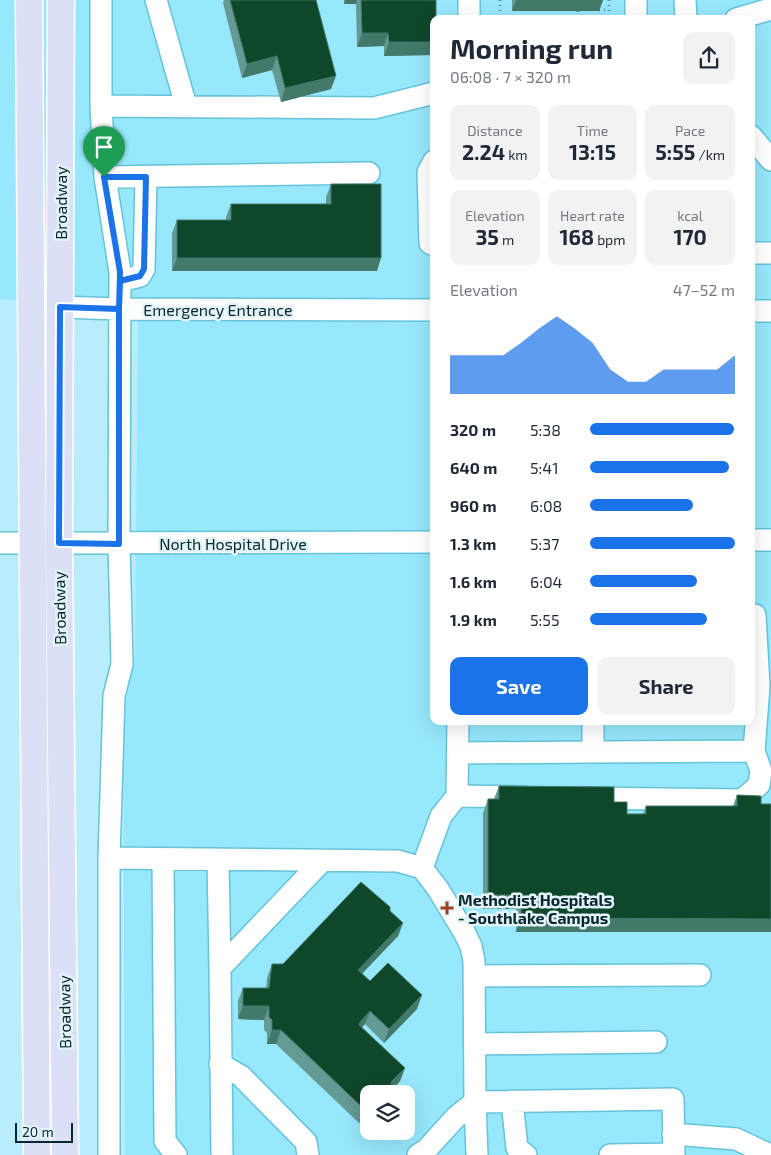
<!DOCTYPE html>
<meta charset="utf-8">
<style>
:root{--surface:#fff;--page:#f2f2f3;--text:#1f2937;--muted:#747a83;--accent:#1a73e8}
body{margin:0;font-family:"Exo 2",sans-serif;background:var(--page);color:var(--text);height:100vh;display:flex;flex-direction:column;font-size:19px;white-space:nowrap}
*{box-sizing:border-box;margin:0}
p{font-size:16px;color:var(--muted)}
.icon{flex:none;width:28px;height:28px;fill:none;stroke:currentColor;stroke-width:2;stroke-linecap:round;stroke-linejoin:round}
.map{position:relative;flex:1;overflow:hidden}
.panel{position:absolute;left:430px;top:15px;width:325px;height:710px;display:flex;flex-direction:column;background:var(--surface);border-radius:10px;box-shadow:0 5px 20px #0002}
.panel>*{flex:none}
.buttons{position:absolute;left:360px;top:1085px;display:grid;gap:10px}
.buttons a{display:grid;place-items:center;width:55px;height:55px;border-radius:10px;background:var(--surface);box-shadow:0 5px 20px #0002;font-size:25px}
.scale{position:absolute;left:15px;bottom:12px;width:58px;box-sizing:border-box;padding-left:5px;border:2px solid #07262d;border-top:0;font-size:14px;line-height:18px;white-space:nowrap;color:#07262d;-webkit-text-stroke:4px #e3f4f8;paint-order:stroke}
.pin{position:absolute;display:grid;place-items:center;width:42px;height:42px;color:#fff;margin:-51px -21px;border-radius:50% 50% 50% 0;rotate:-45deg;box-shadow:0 0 5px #0007}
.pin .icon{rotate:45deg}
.round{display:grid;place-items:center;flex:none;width:52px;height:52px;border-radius:10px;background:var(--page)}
.summary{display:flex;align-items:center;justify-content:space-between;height:85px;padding:0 20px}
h1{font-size:28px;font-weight:700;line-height:38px}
.stats{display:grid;grid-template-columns:repeat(3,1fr);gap:8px;height:85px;padding:5px 20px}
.stats div{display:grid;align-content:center;border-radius:10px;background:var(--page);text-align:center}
.stats b{font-size:21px;font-weight:700}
.stats small{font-size:14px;font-weight:400}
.stats p{font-size:14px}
.chart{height:140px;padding:10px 20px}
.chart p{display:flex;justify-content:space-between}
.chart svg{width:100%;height:90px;margin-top:5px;fill:var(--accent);opacity:.7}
.cta{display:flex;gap:10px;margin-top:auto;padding:10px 20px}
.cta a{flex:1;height:58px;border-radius:10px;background:var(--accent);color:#fff;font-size:20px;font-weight:700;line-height:58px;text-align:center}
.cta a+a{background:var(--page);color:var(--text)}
ul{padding:0 20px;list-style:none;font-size:16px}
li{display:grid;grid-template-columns:80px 60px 1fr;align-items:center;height:38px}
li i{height:12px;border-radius:6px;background:var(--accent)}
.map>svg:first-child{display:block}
.built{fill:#97e7fd;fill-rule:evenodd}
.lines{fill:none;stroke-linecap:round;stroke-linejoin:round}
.minor-casing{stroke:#65c3da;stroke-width:24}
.major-casing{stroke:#fff;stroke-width:29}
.path{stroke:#66909c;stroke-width:3;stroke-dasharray:1 4;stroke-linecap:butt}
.minor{stroke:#fff;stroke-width:21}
.major{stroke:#dce0f7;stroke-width:26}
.wall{fill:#649a94}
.shaded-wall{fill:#42796a}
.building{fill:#0f472b;stroke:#42796a}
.route-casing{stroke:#fff;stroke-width:10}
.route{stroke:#1a73e8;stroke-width:6}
.poi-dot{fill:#a43c1e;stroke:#e3f4f8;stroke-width:2}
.labels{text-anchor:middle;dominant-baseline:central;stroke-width:5;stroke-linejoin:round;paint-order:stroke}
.street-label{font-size:16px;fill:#07262d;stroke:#e3f4f8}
.poi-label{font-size:16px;font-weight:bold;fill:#07262d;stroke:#e3f4f8;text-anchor:start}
</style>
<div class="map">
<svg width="771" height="1155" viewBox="0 0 771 1155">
<rect width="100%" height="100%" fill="#b9edfc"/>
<path class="built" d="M0,0H771V1155H125L123,719L135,654L138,310L0,299ZM434,19H751V721H434ZM369,1094H406V1131H369Z"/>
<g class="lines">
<g class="minor-casing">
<path id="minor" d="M101,0V106L105,177L120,272L119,543L122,664L114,696L109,858V1155
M156,0L186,106
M469,0V19
M636,0V19
M685,0L686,19
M736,19L771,9
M101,106L374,108L434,93
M751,136L771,160
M434,161L428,172L430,243L434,245
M105,177L369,173
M751,253H771
M32,265L39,284L60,307L119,309L434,310
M120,281L140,276L144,269L146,177
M751,311H771
M751,540H771
M0,543L434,542
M593,721V752L754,751L759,686L755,615H751
M458,753L593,752
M457,796L524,797
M587,798L742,800L759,785L761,771L754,751
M109,858L398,861L422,868L438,889L464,932L471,946L474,961L475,1102L477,1155
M163,860L165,1141L176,1155
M218,860L220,968L222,1155
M422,868L441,816L457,796L458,721
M220,968L322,861
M474,976L700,975
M475,1044L656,1042
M220,1064L241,1076L306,1142L308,1155
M512,1101L517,1148L526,1155
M673,1134L736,1139L770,1155
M418,1155L426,1150L456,1117L475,1102L673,1099L674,1155
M610,1155L674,1154"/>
</g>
<g class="major-casing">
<path id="major" d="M29,0L37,1155
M61,0L59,543L65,1155"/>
</g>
<path class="path" d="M500,0V19
M609,0V19
M599,10H609
M578,11V19"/>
<use href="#minor" class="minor"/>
<use href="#major" class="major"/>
</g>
<path class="wall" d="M224,0H316L331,89L281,102L272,70L242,78L223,3Z
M344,0H436L434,19V50L432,55L384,56V46L357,47L356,4H344Z
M512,0H603L599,11H512Z
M331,184L377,271H172V233L177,220H226V217L231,204H326V197Z
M499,786L614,802L627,814H643L646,806H733L737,795L761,796L516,932V909H483V813L488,799H494Z
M390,911L403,923L398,936L362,974L370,981L417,1009L384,1043L365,1024L362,1027L405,1068L400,1081L388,1094H369V1113L359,1123L276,1044H267V1033L264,1030V1020L238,1019V1001L243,988H266L267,978L272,964H283Z"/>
<path class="shaded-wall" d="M346,0H357L356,4H344Z
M516,0H603L599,11H512Z
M362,33H388L384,46L357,47Z
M389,42H434V50L432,55L384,56Z
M277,56L272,70L242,78L247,64Z
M336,76L331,89L281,102L285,88Z
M177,258H381L377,271H172Z
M488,895H521L516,909H483Z
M521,918L771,919V932H516Z
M403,923L398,936L353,983L358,970Z
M422,995L417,1009L384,1043L389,1029Z
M243,1006H269L264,1020L238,1019Z
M370,1011L365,1024L355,1035L360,1022Z
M272,1030H281L276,1044H267Z
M405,1068L400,1081L388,1094H384L391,1082Z
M369,1104V1113L359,1123L364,1109Z"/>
<path class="building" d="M230,0H316L336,76L285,88L277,56L247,64Z
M361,0H436V19H434V42H389L388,33H362Z
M331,184H381V258H177V220H231V204H331Z
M499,786L614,787V802H627V814H646V806H737V795L761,796V804H771V919L521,918V895H488V799H499Z
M361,882L390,907V911L403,923L358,970L370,981L388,963L422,995L389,1029L370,1011L360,1022L359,1025L405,1068L391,1082V1086L384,1094H369V1104L364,1109L281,1030H272V1020L269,1017V1006H243V988H269L272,964H283Z"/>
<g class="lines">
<g class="route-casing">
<path id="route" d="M104,177L120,272L119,309V544L59,543L60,307L119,309L120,281L140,276L144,269L146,177H104"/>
</g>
<use href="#route" class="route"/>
</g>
<path class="poi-dot" d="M444.5 900.5h5v5h5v5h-5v5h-5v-5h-5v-5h5z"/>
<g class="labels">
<g class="street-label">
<text transform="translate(60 203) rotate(-90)">Broadway</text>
<text x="218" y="309">Emergency Entrance</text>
<text x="233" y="543">North Hospital Drive</text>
<text transform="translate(59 608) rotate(-91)">Broadway</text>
<text transform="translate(64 1012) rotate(-91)">Broadway</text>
</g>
<g class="poi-label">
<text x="458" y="899">Methodist Hospitals<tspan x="458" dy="18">- Southlake Campus</tspan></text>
</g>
</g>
</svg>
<div class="buttons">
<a><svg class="icon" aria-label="layers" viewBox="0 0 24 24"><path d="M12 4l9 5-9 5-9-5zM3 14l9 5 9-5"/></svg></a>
</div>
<div class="scale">20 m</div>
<div class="pin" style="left:104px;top:177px;background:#1e9e55"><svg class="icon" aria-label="arrive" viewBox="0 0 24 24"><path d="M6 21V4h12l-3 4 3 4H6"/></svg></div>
<section class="panel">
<div class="summary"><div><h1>Morning run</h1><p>06:08 · 7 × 320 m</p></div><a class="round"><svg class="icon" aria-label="share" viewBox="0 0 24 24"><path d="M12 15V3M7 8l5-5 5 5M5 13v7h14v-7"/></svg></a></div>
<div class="stats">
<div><p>Distance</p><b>2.24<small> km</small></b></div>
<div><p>Time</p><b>13:15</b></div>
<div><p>Pace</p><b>5:55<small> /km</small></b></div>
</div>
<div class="stats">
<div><p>Elevation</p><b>35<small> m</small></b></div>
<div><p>Heart rate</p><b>168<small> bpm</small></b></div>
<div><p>kcal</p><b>170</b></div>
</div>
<div class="chart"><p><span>Elevation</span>47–52 m</p>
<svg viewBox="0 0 160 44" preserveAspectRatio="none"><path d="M0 44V25L10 25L20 25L30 25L40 19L50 12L60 6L70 12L80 19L90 32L100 38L110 38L120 32L130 32L140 32L150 32L160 25V44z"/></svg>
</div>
<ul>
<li><b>320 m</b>5:38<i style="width:99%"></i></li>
<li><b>640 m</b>5:41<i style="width:96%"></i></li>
<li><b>960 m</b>6:08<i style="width:71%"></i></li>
<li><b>1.3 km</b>5:37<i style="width:100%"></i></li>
<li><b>1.6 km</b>6:04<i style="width:74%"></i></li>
<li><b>1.9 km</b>5:55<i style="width:81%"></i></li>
</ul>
<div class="cta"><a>Save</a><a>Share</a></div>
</section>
</div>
